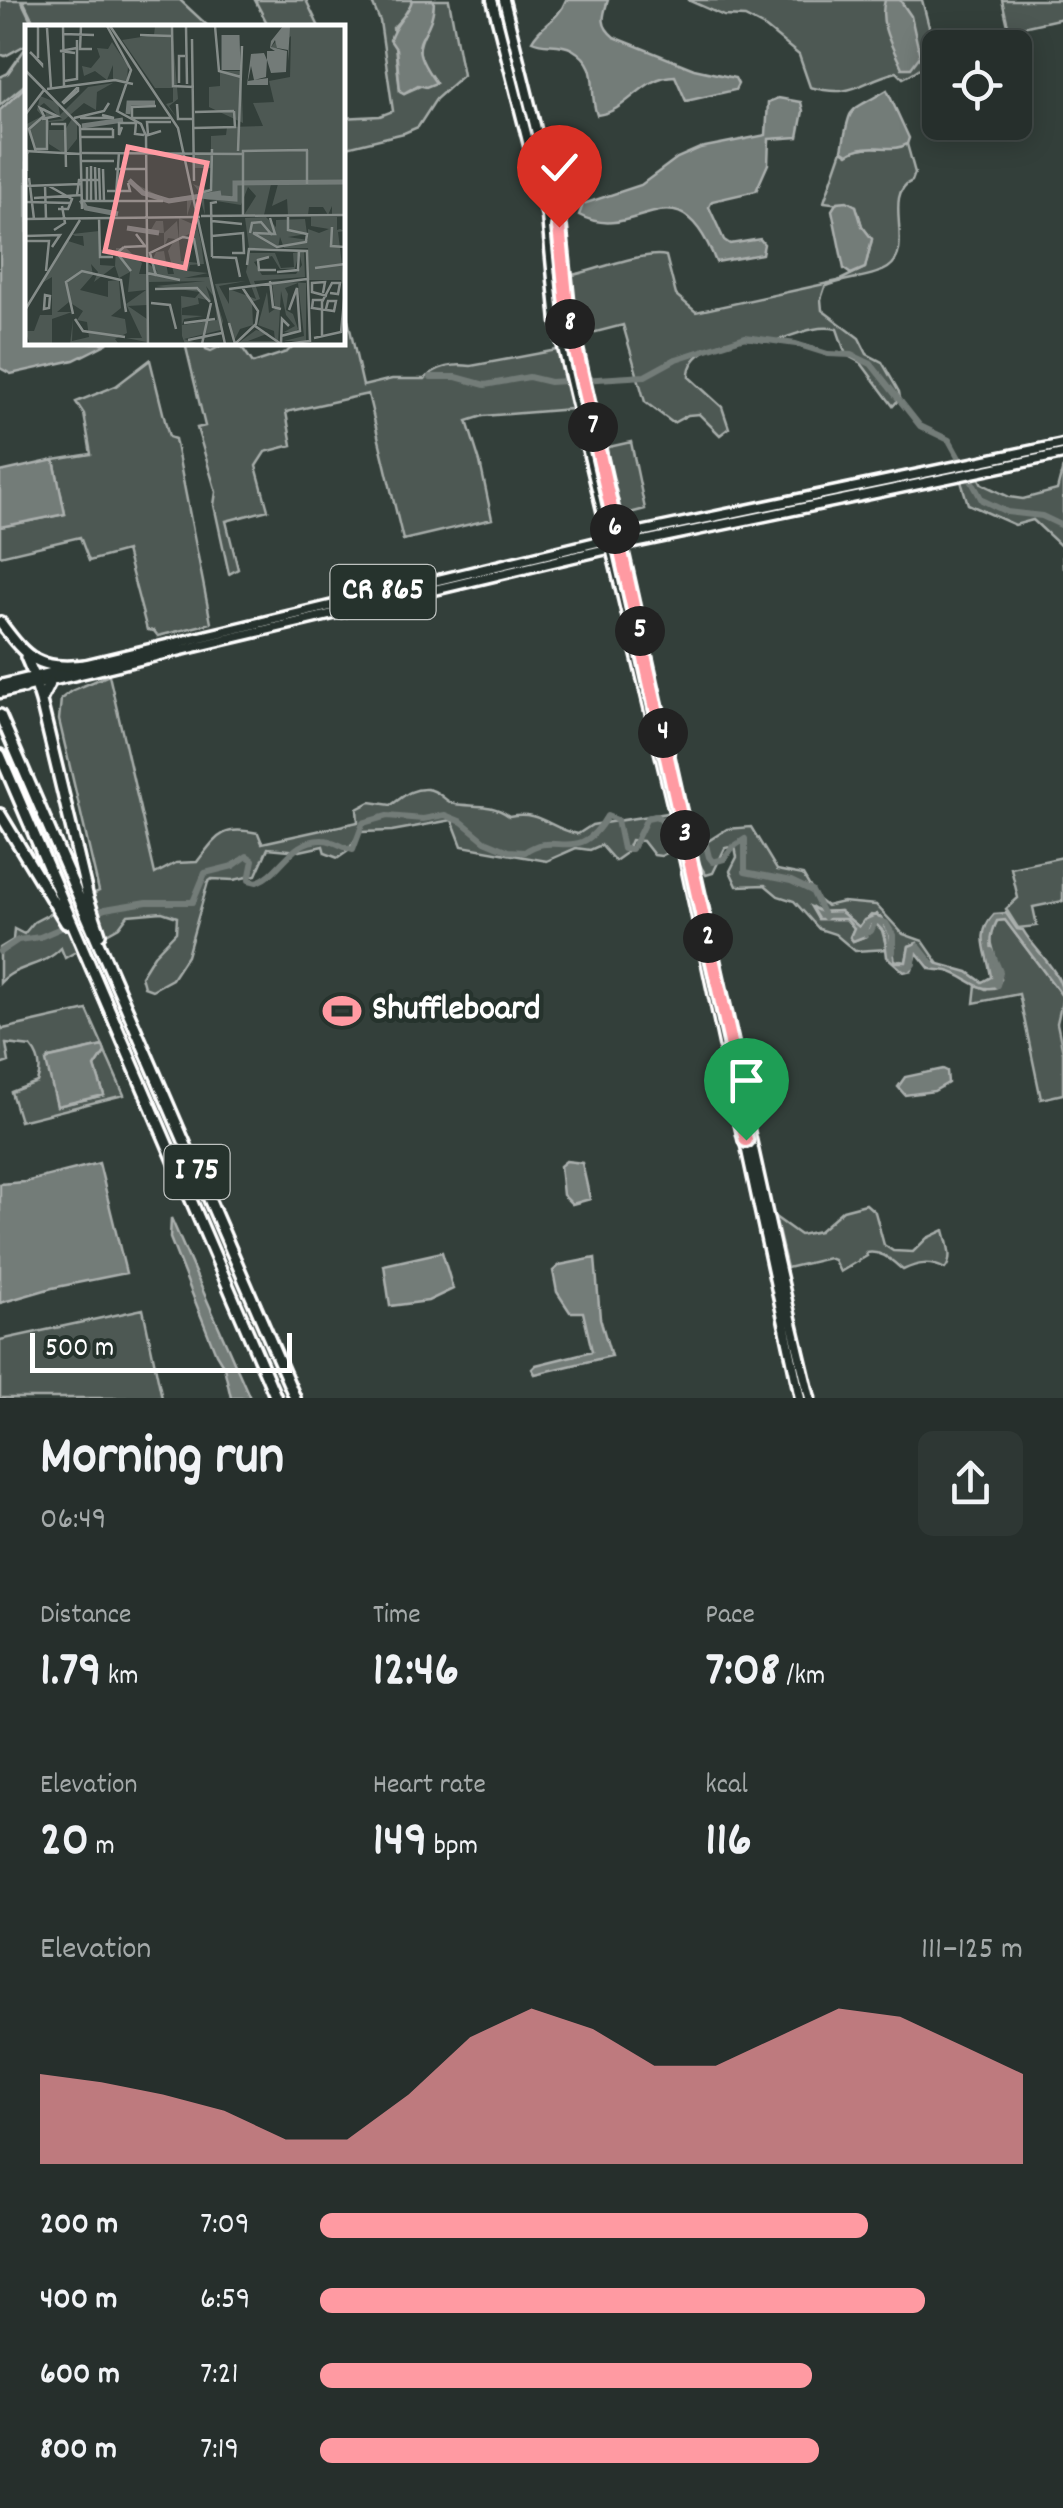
<!DOCTYPE html>
<meta charset="utf-8">
<style>
:root{--surface:#262f2c;--page:#2e3734;--text:#f1f3f6;--muted:#a4a9a9;--line:#424a48;--accent:#ff9aa2}
body{margin:0;font-family:Dekko,sans-serif;background:var(--page);color:var(--text);height:100vh;display:flex;flex-direction:column;font-size:38px;white-space:nowrap}
*{box-sizing:border-box;margin:0}
p{font-size:32px;color:var(--muted)}
.icon{flex:none;width:55px;height:55px;fill:none;stroke:currentColor;stroke-width:2;stroke-linecap:round;stroke-linejoin:round}
.map{position:relative;height:1398px;overflow:hidden}
.sheet{display:flex;flex-direction:column;background:var(--surface);flex:1}
.sheet>*{flex:none}
.controls{position:absolute;left:922px;top:30px;display:grid;gap:20px}
.controls a{display:grid;place-items:center;width:110px;height:110px;border-radius:15px;background:var(--surface);box-shadow:0 5px 25px #0003,0 0 0 2px var(--line);font-size:50px}
.scale{position:absolute;left:30px;bottom:25px;width:262px;box-sizing:border-box;padding-left:10px;border:5px solid #fff;border-top:0;font-size:28px;line-height:35px;white-space:nowrap;color:#fff;-webkit-text-stroke:8px #26332d;paint-order:stroke}
.pin{position:absolute;display:grid;place-items:center;width:85px;height:85px;color:#fff;margin:-102px -42px;border-radius:50% 50% 50% 0;rotate:-45deg;box-shadow:0 0 10px #0007}
.pin .icon{rotate:45deg}
.km{position:absolute;width:50px;height:50px;margin:-25px;border-radius:50%;background:#222;color:#fff;font-size:28px;line-height:50px;text-align:center}
.round{display:grid;place-items:center;flex:none;width:105px;height:105px;border-radius:15px;background:var(--page)}
.overview{display:flex;align-items:center;justify-content:space-between;height:170px;padding:0 40px}
h1{font-size:55px;font-weight:800;line-height:75px}
.metrics{display:grid;grid-template-columns:repeat(3,1fr);gap:15px;height:170px;padding:10px 40px}
.metrics div{display:grid;align-content:center}
.metrics b{font-size:50px;font-weight:800}
.metrics small{font-size:28px;font-weight:400}
.metrics p{font-size:28px}
.chart{height:280px;padding:20px 40px}
.chart p{display:flex;justify-content:space-between}
.chart svg{width:100%;height:180px;margin-top:10px;fill:var(--accent);opacity:.7}
ul{padding:0 40px;list-style:none;font-size:32px}
li{display:grid;grid-template-columns:160px 120px 1fr;align-items:center;height:75px}
li i{height:25px;border-radius:12px;background:var(--accent)}
.map>svg:first-child{display:block}
.green{fill:#4d5853;stroke:#a6aca9;stroke-width:2.5}
.water{fill:#737b78;stroke:#abb0ae;stroke-width:2.5}
.lines{fill:none;stroke-linecap:round;stroke-linejoin:round}
.river{stroke:#737b78;stroke-width:6}
.primary-casing{stroke:#fff;stroke-width:15}
.motorway-casing{stroke:#fff;stroke-width:16}
.primary{stroke:#26332d;stroke-width:8}
.motorway{stroke:#26332d;stroke-width:9}
.route-casing{stroke:#fff;stroke-width:20}
.route{stroke:#ff9aa2;stroke-width:12}
.labels{text-anchor:middle;dominant-baseline:central;stroke-width:9;stroke-linejoin:round;paint-order:stroke}
.shield{fill:#26332d;stroke:#bec2c0;stroke-width:2.5}
.shield-label{font-size:32px;font-weight:bold;fill:#fff}
.poi-label{font-size:35px;font-weight:bold;fill:#fff;stroke:#26332d;text-anchor:start}
.inset-river{fill:none;stroke:#737b78;stroke-width:5}
.inset-road{fill:none;stroke:#858c89;stroke-width:2.5}
.view{fill:#ff9aa2;fill-opacity:0.15;stroke:#ff9aa2;stroke-width:5}
.inset-edge{fill:none;stroke:#fff;stroke-width:5}
</style>
<div class="map">
<svg width="1063" height="1398" viewBox="0 0 1063 1398">
<rect width="100%" height="100%" fill="#333f3a"/>
<filter id="ink" filterUnits="userSpaceOnUse"><feTurbulence type="fractalNoise" baseFrequency=".01" numOctaves="2"/><feDisplacementMap in="SourceGraphic" scale="20" xChannelSelector="R" yChannelSelector="G"/><feConvolveMatrix kernelMatrix="1 2 1 2 8 2 1 2 1" color-interpolation-filters="sRGB"/></filter>
<g filter="url(#ink)">
<path class="green" d="M0,0H21L34,27L28,28L27,44L5,56L0,54Z
M23,0H180L209,27H36Z
M255,0H306L319,27H269Z
M371,0H412L411,8L393,28L400,91L404,93L434,80C402,41 433,38 434,0H449L463,75L436,99L418,127L404,133L343,148L342,118L380,116L393,111L380,21Z
M688,0H922L938,61C923,63 917,72 903,78L897,72C859,81 855,99 810,87L799,55L766,28L745,17L724,16Z
M1002,0H1063V18L1009,30Z
M27,46V83L0,105V77L8,73Z
M907,144L915,173L912,181C881,194 916,250 888,268C873,278 843,278 825,287L821,299L822,310L859,338L867,354L882,362L899,392L900,398L893,406L861,363L846,355L837,329C816,324 795,335 775,341C764,344 754,338 743,339C721,341 688,352 689,377L722,407L729,428L720,435L699,414L688,415L673,423L645,402L623,325L580,336L576,341L568,276C592,272 646,250 666,256L676,295L696,312L838,281L865,268L872,239L862,226L856,206L824,202L842,150L848,153C869,141 893,153 907,144Z
M343,298L363,386L392,379H425C436,366 455,364 471,366L557,350L571,409L483,416L467,421L480,462L492,519L403,540L368,394L286,412L292,445L265,452L256,466L268,510L226,521L238,569L229,574L214,505L216,492L197,428L205,426L185,343H205L206,349L211,351L227,343H239L253,363L287,352L296,343L342,342Z
M150,360L169,437L175,439L211,623L158,636L154,631L147,630L126,551L89,561L80,537L0,556V527L65,514L54,460L91,454L84,414L76,402L116,386Z
M631,442L645,509L615,517L600,449Z
M1063,467V569L1062,547L1033,520L1015,525L968,504L960,478L977,475L982,484L1009,497L1023,499L1057,490Z
M109,675L155,874L176,863L197,862C218,835 222,825 258,833L262,843L358,822L357,809L370,802L391,805C403,797 411,788 427,789C440,790 444,802 455,804C474,807 492,803 509,816C541,810 548,828 578,834L592,825L673,812L680,846L661,856L654,855L643,841L631,840L625,854L615,861L601,845L590,850L576,848L547,861L462,846L452,820L392,831L360,832L348,851L338,858L325,853L323,846L300,851L268,848L256,875L234,880L212,879L208,882L187,956L172,979L152,990L144,987L141,976L154,955L176,932L177,917L162,912L128,915L119,927L103,936L89,896L99,891L59,720L61,699L71,691Z
M681,811L688,815L708,841L727,829L751,827L777,870L803,875L817,899L826,906L843,902L876,905L903,934L923,941L939,964L926,959L917,943L909,946L906,962L893,960L890,934L881,917L871,915L859,927L840,911L820,912L814,908L818,919H846L854,928L850,937L853,941L866,936L873,923L881,927L887,949L855,951L835,934L819,929L794,901L778,896L765,885L737,886L730,871L737,857L735,846L725,848L713,873L706,875L689,847Z
M1063,857V901L1033,907L1037,926L1018,928L1006,909L1018,898L1011,868Z
M57,910L79,950L65,958L61,948C44,967 17,964 0,983V948L13,940L14,929L24,934L34,922Z
M1005,920L1063,997L1057,1023L1063,1052V1094L1041,1099L1019,994L974,1003L976,985L986,989L1001,979L990,937L997,921Z
M87,1010L103,1046L49,1058L57,1106L104,1095L95,1067L105,1052L124,1095L20,1121L11,1092L37,1082C42,1069 40,1058 31,1047L6,1044L9,1062L0,1065V1025L3,1029Z
M866,1204L875,1212L884,1245L893,1251L913,1252L927,1238L944,1230C947,1243 954,1259 945,1269C930,1261 918,1263 903,1270C892,1261 882,1250 866,1253L867,1256L840,1272L834,1260L829,1258L787,1268L775,1217L800,1235L819,1231L843,1210Z
M143,1309L162,1398H0V1340Z"/>
<path class="water" d="M412,0H434C433,45 400,33 436,83L426,87L418,85L404,93L400,91L396,49L390,40C395,22 409,14 412,0Z
M566,0H608C603,16 599,25 614,37L694,69L735,78L738,84L735,90L686,101L675,76C641,76 628,112 597,115C587,90 603,67 572,49C559,42 544,47 532,41C541,24 558,21 566,0Z
M885,0H900L911,16L920,56L911,68H902C892,46 878,24 885,0Z
M27,85L28,342L108,343L74,360L11,374L0,368V110Z
M887,90L909,138L907,144C892,154 869,140 848,154L842,150C851,102 846,115 887,90Z
M778,98L801,102L803,111L798,137L769,139L768,164L756,191L712,201L709,207L724,240L730,244L760,239L764,244L762,254L716,262C675,159 638,247 579,215L583,204L641,185L677,158L700,148L766,135L768,102Z
M847,201L856,206L862,226L872,239L865,268L851,274L844,269L832,210L837,202Z
M54,460L65,514L0,527V472Z
M811,907L821,912L840,911L859,927L864,920L877,914L890,934L895,962H906L909,946L917,943L928,961L968,972L982,982L991,977C988,953 974,935 994,914L1006,913L1017,929L1023,930C1034,950 1063,972 1063,997L1005,920L997,921C986,941 993,958 1001,979L997,987C977,993 966,975 947,971C942,970 935,970 930,969L917,953L912,970L904,972L887,957L884,932L876,924L871,925L866,936L853,941L850,937L854,928L846,919H818Z
M103,1046L105,1052L95,1067L104,1095L57,1106L46,1062L50,1058Z
M943,1069L947,1071L948,1083L934,1091L905,1095L898,1087L905,1077Z
M566,1161L582,1163L590,1199L572,1204L563,1195L560,1166Z
M99,1163L126,1273L52,1288L0,1303V1184L25,1182Z
M171,1218L250,1398H231L224,1367L216,1354L170,1238Z
M442,1252L453,1289L428,1301L390,1306L384,1265Z
M595,1258L600,1318L611,1356L535,1374L532,1369L536,1365L592,1351L583,1312H570L557,1292L553,1271L560,1265Z"/>
<g class="lines">
<path class="river" d="M431,377H456L485,385L529,377L550,382L645,376L676,359L745,337L796,344L828,354L852,355L871,364L920,426L949,440L982,500L1007,512L1042,516L1063,526
M860,931L865,934L871,931L876,920L886,923L893,935V952
M991,951L1000,972L997,985
M0,952L18,940L40,937L105,909L147,902H193L205,873L233,866L247,856L253,860L249,880L257,882C282,873 290,839 323,840C334,840 343,848 353,850L363,823L387,816L423,819L445,815L462,822L485,841L509,851L525,852C555,829 578,867 607,816L617,820L623,849H632L647,818L656,816L664,822L670,842H676L690,830L702,829L709,857L713,862L724,859L733,847L745,839V872L791,881L812,891L825,917
M908,968L913,964L914,950L918,946L934,966"/>
<g class="primary-casing">
<path id="primary" d="M492,0L547,216L557,322L677,824L800,1398
M504,0L557,214L568,316L681,818
M0,685L626,535L1063,444
M0,693L620,546L1063,454
M690,861C731,1040 766,1220 810,1398"/>
</g>
<g class="motorway-casing">
<path id="motorway" d="M0,622C28,660 38,670 87,665
M26,680L36,685L41,701L88,898L100,934
M24,688L35,678L26,657
M42,698L50,682
M0,715L295,1398
M0,755L276,1398
M0,814L66,923"/>
</g>
<use href="#primary" class="primary"/>
<use href="#motorway" class="motorway"/>
</g>
</g>
<g class="lines" filter="url(#ink)">
<g class="route-casing">
<path id="route" d="M559,227L568,316L732,1047L726,1057L746,1140"/>
</g>
<use href="#route" class="route"/>
</g>
<defs>
<g id="stadium-bare" transform="scale(3)"><path d="M0-5a6.5 5 0 1 0 0 10a6.5 5 0 1 0 0-10ZM-3.5-1.8h7v3.6h-7Z" fill="#ff9aa2" stroke="#26332d" stroke-width="2.5" paint-order="stroke"/></g>
</defs>
<g fill-rule="evenodd">
<use href="#stadium-bare" x="342" y="1011"/>
</g>
<g class="labels">
<g class="shield">
<rect x="330.5" y="565" width="105" height="54" rx="8"/>
<rect x="164.5" y="1145" width="65" height="54" rx="8"/>
</g>
<g class="shield-label">
<text x="383" y="592">CR 865</text>
<text x="197" y="1172">I 75</text>
</g>
<g class="poi-label">
<text x="372" y="1011">Shuffleboard</text>
</g>
</g>
<g transform="translate(25 25)">
<rect width="320" height="320" fill="#333f3a"/>
<path d="M130,1H147L153,74L144,81L152,93L141,79L148,77V63H130L97,15L129,10ZM265,1H320V189H307V181L303,190L298,182H284L283,190H263L262,174L247,181L253,159H246L239,190H219L231,171L223,162L216,180L179,174L180,190L175,173L167,175L162,191V175L141,177L117,169L105,156L140,174L176,169L168,159L186,166V143H170V127H186V111L201,110L202,102L238,101L228,78L249,77L244,56L265,52L266,11L250,25L246,22ZM87,17L103,41L102,57L88,55V40L82,55L70,46L59,51L57,41L66,43L75,32L72,23L83,24ZM195,46H216L218,98L184,82V62L195,61ZM88,58L72,67L71,85L59,78L38,96L24,97V105H40L48,92L52,97V114L40,129L24,119L23,96L37,94L19,78L15,81L18,90L16,96L21,89L18,82L31,92L21,93V124L0,125L10,124L0,100L17,91L12,85L15,71L33,78L35,90L63,62ZM241,192L251,202V195L280,194L282,209L263,212L283,215V204L294,208L304,204L286,201V192H312V205L315,204L320,206L313,207L320,264L316,255H284L283,223H259L255,212L253,223H224L220,193ZM154,193L172,201L176,217L179,239L165,240L163,246L183,248L159,253L184,252L198,296L196,305L159,314L175,319H160L157,311L156,271L170,273L175,267L131,261L180,256L124,257V239L133,247L126,238L131,227L139,226L143,249H149L143,226L150,214L143,213L139,222V208H124L131,196H138L139,208L152,196L156,236L174,238L166,211L172,205L154,214ZM181,261L189,272L192,295L157,300L159,294L178,291L157,290V283L174,279L173,273L186,276ZM74,206L75,224L85,230L75,228V240L90,241L91,223H101L117,238L114,249H122V280L103,281L122,294V317L101,313H117L101,279L121,265L103,267L105,247L94,253L90,241L69,257L73,247L66,239L68,250L55,265L83,272V256L94,255L96,283L86,291L100,294L102,308L90,314L93,318L45,319L48,294L47,316L64,312L62,297L52,295L58,286L44,277L32,287H47L27,294V318L38,319H5L0,306H9L15,290H27V252L17,258L43,216L59,221L58,211H50L47,209ZM225,228H250L256,243L269,242L268,228L279,226L280,252L229,256L235,274L227,277L228,300L215,304L209,316L190,259L221,256L194,261L204,279V264L231,274L221,247ZM274,227L277,240L271,249L237,250L229,237L247,231L255,244H270ZM247,256L281,258V316H259L279,311L273,258L260,263L263,269L261,285L268,289L273,304L269,308L259,307L270,301L261,290L256,266L253,319H212L231,305L244,308L223,316H250L249,306L233,300L242,267L244,288L250,284Z" fill="#4d5853" fill-rule="evenodd"/>
<path d="M258,1H265L263,36V25L252,23L250,15L246,22L262,26L261,47L246,48L242,35L241,52L229,55L226,41L223,56L243,53V60H222L226,29L239,28L242,35V26H250L245,23L246,16Z" fill="#737b78"/>
<path class="inset-river" d="M199,10V45M203,10L204,45M208,10V45M212,10L213,45M103,89L104,78H130M57,101L98,95M104,155L118,168L144,176L196,168M175,171L210,174V158L320,157M56,175L61,183L93,189M102,203L134,208"/>
<path class="inset-road" d="M38,1L39,62M56,1L55,24H67M82,1L106,45L92,86L116,99L121,111L123,319M85,1L153,103L200,319M147,1L148,61L169,62M161,1L162,59M190,1L194,46L216,52M22,3L26,63M38,9L69,10M115,10L147,11M167,14L169,156M5,27L17,39V40L7,29M50,28L35,26L52,23M13,33V1M0,45L55,101L57,184M39,56L52,54V15M154,58V31H160M53,62V66L39,78L38,77ZM22,64L90,55L108,59M152,79L153,94H169M131,81L107,82V93H145M170,87L209,86M0,90L19,65M49,93L79,86L84,78M55,93H89L77,90M26,99H40L41,142M97,102L94,110V98H111L110,109L119,110M169,103L210,102L209,86M56,104H88M136,106L123,110L122,97H146M56,112H88V104M11,124H22V94M282,125V159M0,126L56,129M2,126L3,127L2,129V146L1,129ZM213,126L217,21M11,127L4,104L19,91L15,83L32,91L17,94M57,128L218,129M57,136H89M66,141V176M70,142L71,176M74,143L75,175M78,144L79,176M90,144H122M4,153L9,194M0,161L56,159M20,161L21,193M24,161L47,174L43,184H33M82,166H105L103,158M175,168L186,165L187,124M52,170L54,155H74M9,173L57,170M57,176H138M62,176V142M1,177L46,178M90,185L94,127M176,191L320,190M218,191V126L283,125M74,192L75,232H88M0,194L175,192M187,196L217,199M307,202L306,221L320,222M29,205L40,198L37,181M225,208L227,198L236,197L247,210M228,208L252,222L281,217L282,209L263,205V190M228,208L250,209L245,193M0,211L35,210L27,222M187,211L218,208L219,228H207M0,216H24L21,246M99,222L120,221L111,209M99,222L92,228L106,246M187,232L186,178L192,177M187,232L211,233L215,252M244,232L233,235L234,245H251M222,240L224,224L282,226L285,316L260,319M290,243L320,239M252,247L273,245L274,225M122,248L155,255M131,251L125,228L158,212L169,214L174,241M245,256L248,282L256,284M130,264L172,263L185,277M204,264L282,254M298,268L300,257L287,258V267L302,271M20,270L25,271L24,283L19,284ZM298,275H288L287,283L309,286L311,276H303L301,284M126,278L145,280L151,304M0,285L55,195M48,289L41,257L57,246L96,255L101,287M50,294L58,306L100,312M159,298L190,294M204,298L210,319L231,299L233,286L217,262M230,301L256,319M256,311L275,306L272,263L264,285M297,311V277L307,258H315L313,269L305,268M289,313L316,307L320,265M163,315L197,308M177,319L186,278M256,319L257,294L264,301"/>
<path class="view" d="M103,122L182,138L160,243L80,226Z"/>
<rect width="320" height="320" class="inset-edge"/>
</g>
</svg>
<div class="controls">
<a><svg class="icon" aria-label="locate" viewBox="0 0 24 24"><circle cx="12" cy="12" r="6"/><path d="M12 2v4M12 18v4M2 12h4M18 12h4"/></svg></a>
</div>
<div class="scale">500 m</div>
<div class="pin" style="left:746px;top:1140px;background:#1e9e55"><svg class="icon" aria-label="arrive" viewBox="0 0 24 24"><path d="M6 21V4h12l-3 4 3 4H6"/></svg></div>
<div class="pin" style="left:559px;top:227px;background:#d93025"><svg class="icon" aria-label="check" viewBox="0 0 24 24"><path d="M5 12l5 5 9-10"/></svg></div>
<b class="km" style="left:708px;top:938px">2</b>
<b class="km" style="left:685px;top:835px">3</b>
<b class="km" style="left:663px;top:733px">4</b>
<b class="km" style="left:640px;top:631px">5</b>
<b class="km" style="left:615px;top:529px">6</b>
<b class="km" style="left:593px;top:427px">7</b>
<b class="km" style="left:570px;top:324px">8</b>
</div>
<section class="sheet">
<div class="overview"><div><h1>Morning run</h1><p>06:49</p></div><a class="round"><svg class="icon" aria-label="share" viewBox="0 0 24 24"><path d="M12 15V3M7 8l5-5 5 5M5 13v7h14v-7"/></svg></a></div>
<div class="metrics">
<div><p>Distance</p><b>1.79<small> km</small></b></div>
<div><p>Time</p><b>12:46</b></div>
<div><p>Pace</p><b>7:08<small> /km</small></b></div>
</div>
<div class="metrics">
<div><p>Elevation</p><b>20<small> m</small></b></div>
<div><p>Heart rate</p><b>149<small> bpm</small></b></div>
<div><p>kcal</p><b>116</b></div>
</div>
<div class="chart"><p><span>Elevation</span>111–125 m</p>
<svg viewBox="0 0 160 44" preserveAspectRatio="none"><path d="M0 44V22L10 24L20 27L30 31L40 38L50 38L60 27L70 13L80 6L90 11L100 20L110 20L120 13L130 6L140 8L150 15L160 22V44z"/></svg>
</div>
<ul>
<li><b>200 m</b>7:09<i style="width:78%"></i></li>
<li><b>400 m</b>6:59<i style="width:86%"></i></li>
<li><b>600 m</b>7:21<i style="width:70%"></i></li>
<li><b>800 m</b>7:19<i style="width:71%"></i></li>
</ul>
</section>
